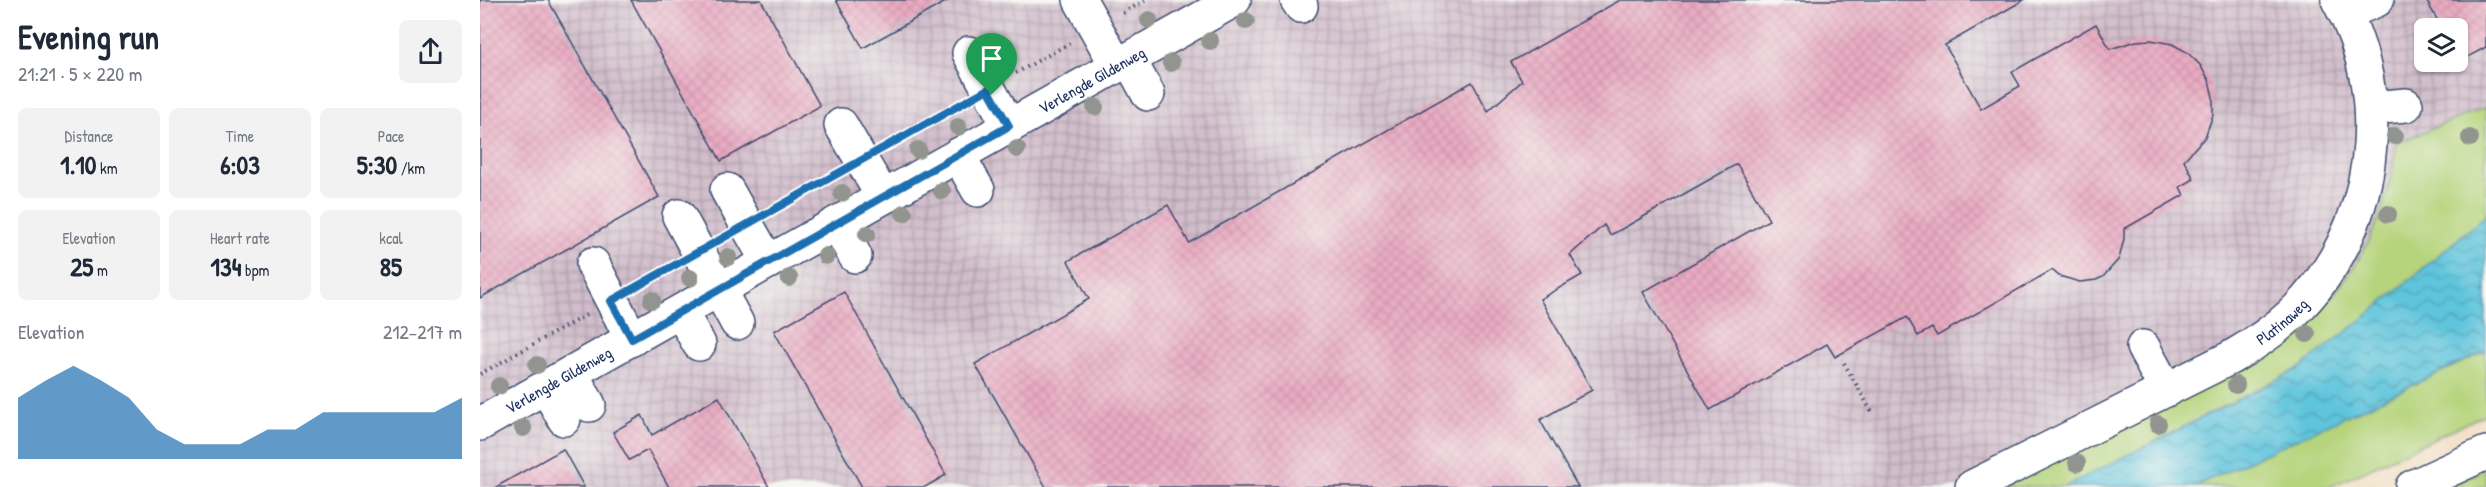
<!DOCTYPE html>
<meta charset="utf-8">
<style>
:root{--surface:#fff;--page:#f2f2f3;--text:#1f2937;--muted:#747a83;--accent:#1f6fb2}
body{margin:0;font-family:"Patrick Hand",sans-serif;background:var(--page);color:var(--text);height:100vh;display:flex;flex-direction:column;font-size:22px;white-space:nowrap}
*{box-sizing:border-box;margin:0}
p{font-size:20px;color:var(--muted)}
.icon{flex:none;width:33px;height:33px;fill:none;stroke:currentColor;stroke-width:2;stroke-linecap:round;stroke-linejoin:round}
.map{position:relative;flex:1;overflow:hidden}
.side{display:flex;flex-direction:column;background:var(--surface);width:480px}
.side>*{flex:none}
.controls{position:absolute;left:1934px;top:18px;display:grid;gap:12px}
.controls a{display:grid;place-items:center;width:54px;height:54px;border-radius:9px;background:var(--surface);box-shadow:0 2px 4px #0004;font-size:30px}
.pin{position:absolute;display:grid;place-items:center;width:51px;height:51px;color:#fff;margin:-62px -26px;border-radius:50% 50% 50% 0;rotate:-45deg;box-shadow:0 0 6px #0007}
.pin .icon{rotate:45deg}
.round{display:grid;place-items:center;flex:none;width:63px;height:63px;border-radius:9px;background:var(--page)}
.summary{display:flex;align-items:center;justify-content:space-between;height:102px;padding:0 18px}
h1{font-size:33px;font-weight:700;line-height:45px}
.figures{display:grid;grid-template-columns:repeat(3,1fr);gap:9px;height:102px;padding:6px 18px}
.figures div{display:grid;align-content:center;border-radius:9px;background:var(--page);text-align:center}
.figures b{font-size:26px;font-weight:700}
.figures small{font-size:16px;font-weight:400}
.figures p{font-size:16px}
.chart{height:168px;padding:12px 18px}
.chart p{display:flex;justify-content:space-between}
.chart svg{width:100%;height:108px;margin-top:6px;fill:var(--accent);opacity:.7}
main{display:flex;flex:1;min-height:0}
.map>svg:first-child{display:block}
.industrial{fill:url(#industrial-grid);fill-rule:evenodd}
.grass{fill:#b5d47b;stroke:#68826c;stroke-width:1.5}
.water{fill:url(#water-waves);stroke:#3d7a9d;stroke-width:1.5}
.building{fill:url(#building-cross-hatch)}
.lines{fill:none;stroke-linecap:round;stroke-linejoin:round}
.minor-casing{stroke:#3b496d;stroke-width:36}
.highway-casing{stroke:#3b496d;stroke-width:36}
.path{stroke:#3b496d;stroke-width:4;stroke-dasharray:1.5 4.5;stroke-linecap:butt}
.minor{stroke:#fff;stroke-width:33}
.highway{stroke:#fff;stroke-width:33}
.tree{fill:#92948f}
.route-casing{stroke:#fff;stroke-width:12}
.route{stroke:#1f6fb2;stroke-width:8}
.labels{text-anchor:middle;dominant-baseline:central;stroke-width:4.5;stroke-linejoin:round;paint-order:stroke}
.street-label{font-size:16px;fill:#1b2f5e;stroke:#f6f6f2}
</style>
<main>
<section class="side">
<div class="summary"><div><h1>Evening run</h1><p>21:21 · 5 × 220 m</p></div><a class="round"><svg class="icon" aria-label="share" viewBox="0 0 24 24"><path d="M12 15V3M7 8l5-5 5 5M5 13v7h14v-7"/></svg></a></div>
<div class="figures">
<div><p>Distance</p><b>1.10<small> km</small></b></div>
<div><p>Time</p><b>6:03</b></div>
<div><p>Pace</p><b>5:30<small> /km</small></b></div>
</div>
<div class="figures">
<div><p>Elevation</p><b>25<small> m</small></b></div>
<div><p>Heart rate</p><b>134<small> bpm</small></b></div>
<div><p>kcal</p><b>85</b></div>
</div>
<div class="chart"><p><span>Elevation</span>212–217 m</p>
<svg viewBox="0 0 160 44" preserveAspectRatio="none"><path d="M0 44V19L10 12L20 6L30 12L40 19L50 32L60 38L70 38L80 38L90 32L100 32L110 25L120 25L130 25L140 25L150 25L160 19V44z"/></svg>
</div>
</section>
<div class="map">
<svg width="2006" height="487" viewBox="0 0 2006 487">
<defs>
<pattern id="industrial-grid" width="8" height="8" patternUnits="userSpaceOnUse" patternTransform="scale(1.5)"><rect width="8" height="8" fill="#d1bdcb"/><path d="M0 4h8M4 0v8" fill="none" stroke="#a99aa8"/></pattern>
<pattern id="water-waves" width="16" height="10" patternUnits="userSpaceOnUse" patternTransform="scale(1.5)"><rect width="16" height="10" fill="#5fc5dc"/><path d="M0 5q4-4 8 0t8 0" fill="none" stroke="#4ea0b6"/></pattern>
<pattern id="building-cross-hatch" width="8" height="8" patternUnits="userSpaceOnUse" patternTransform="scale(1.5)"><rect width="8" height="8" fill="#eaacc2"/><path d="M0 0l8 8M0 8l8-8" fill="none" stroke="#c894a9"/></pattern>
</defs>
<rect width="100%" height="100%" fill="#f6f6f2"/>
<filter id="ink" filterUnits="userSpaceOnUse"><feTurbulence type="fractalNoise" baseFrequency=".0167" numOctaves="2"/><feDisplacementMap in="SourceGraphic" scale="12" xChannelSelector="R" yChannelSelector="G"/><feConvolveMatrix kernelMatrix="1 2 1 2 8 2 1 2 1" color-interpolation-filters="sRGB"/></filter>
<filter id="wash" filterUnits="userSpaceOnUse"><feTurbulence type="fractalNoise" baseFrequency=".008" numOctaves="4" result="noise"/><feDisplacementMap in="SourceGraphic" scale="24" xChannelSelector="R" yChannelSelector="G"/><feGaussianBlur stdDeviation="1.35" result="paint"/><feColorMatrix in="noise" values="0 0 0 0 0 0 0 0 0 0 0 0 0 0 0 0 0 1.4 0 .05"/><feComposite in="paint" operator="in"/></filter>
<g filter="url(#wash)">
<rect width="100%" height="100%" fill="#f3dec2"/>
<path class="industrial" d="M0,0H2006V312L1645,487H0ZM1944,28H1977V62H1944Z"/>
<path class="grass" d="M2006,107V215L1893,311L1818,369L1585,487H1522L1784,355C1859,307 1908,233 1916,143Z
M2006,351V414L1850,487H1713Z
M2006,469V487H1968Z"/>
<path class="water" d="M2006,215V351L1713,487H1585L1818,369L1893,311Z"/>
<g id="blocks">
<path class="building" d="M0,0H68L179,197L0,298Z
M151,0H281L340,106L241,161Z
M356,0H469L383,48Z
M1140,0H1544L1465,45L1501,109L1540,86L1532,72L1616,24L1630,49L1656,41L1671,40L1692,44L1707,52L1720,65L1729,80L1733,97V115L1725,137L1704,160L1714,179L1700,187L1704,195L1644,229V239L1639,259L1623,277L1616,280L1600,282L1579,276L1572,270L1457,336L1452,328L1438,336L1427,317L1355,357L1347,344L1230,410L1163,292L1289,220L1257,164L1140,230L1130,235L1124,225L1090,255L1102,275L1060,299L1112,390L1060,420L1098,487H566L495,364L609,299L588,261L688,205L709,243L992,82L1008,111L1042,81L1031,62Z
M1946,0H2006V47L1977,63V28H1962Z
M364,292L466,475L445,487H382L294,331Z
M239,397L289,487H189L168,450L149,460L133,432L162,415L172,435Z
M83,449L104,487H16Z"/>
</g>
</g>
<g filter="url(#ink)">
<use href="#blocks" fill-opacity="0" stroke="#3b496d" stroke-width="1.5"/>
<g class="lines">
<g class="minor-casing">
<g id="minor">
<path d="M600,0L637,66"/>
<path d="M817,0L821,6"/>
<path d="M1866,13L1897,0"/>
<path d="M489,53L529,126"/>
<path d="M649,59L668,94"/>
<path d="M1891,108L1926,105"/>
<path d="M361,125L403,197"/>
<path d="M478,155L498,190"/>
<path d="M247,190L288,262"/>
<path d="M199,216L257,323"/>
<path d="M357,223L375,256"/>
<path d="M113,264L152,339"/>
<path d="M201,312L219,344"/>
<path d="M1663,347L1686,390"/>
<path d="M91,373L109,405"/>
<path d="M66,387L84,419"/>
<path id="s1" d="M0,424L754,0"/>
<path id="s2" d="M1492,487L1750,358C1773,345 1794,331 1813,313C1896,233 1915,99 1858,0"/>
</g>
</g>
<g class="highway-casing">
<path id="highway" d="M1932,487L2006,453"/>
</g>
<path class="path" d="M643,13L666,0
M536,73L590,43
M408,145L483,103
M293,210L354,175
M157,287L193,267
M1364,363L1393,414
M0,374L106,315"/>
<use href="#minor" class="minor"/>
<use href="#highway" class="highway"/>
</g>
<g class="tree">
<circle cx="669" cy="20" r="9"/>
<circle cx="766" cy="21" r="9"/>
<circle cx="730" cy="41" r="9"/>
<circle cx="691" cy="63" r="9"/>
<circle cx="615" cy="107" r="9"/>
<circle cx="478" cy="127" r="9"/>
<circle cx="1915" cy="136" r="9"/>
<circle cx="1990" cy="138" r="9"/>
<circle cx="537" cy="149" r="9"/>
<circle cx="438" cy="150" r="9"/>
<circle cx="462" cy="191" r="9"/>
<circle cx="362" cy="193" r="9"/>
<circle cx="424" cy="213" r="9"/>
<circle cx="1908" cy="214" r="9"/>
<circle cx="387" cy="234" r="9"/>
<circle cx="346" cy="256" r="9"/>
<circle cx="248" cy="257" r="9"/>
<circle cx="210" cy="278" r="9"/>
<circle cx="309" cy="278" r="9"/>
<circle cx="172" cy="300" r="9"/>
<circle cx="1827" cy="334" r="9"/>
<circle cx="57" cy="365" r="9"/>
<circle cx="1756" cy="385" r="9"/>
<circle cx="19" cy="386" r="9"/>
<circle cx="1678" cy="424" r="9"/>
<circle cx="43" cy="428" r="9"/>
<circle cx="1597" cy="463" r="9"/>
</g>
</g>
<g class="lines" filter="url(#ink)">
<g class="route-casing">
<path id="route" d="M508,89L529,126L152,339L131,301Z"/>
</g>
<use href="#route" class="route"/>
</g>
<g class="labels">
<g class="street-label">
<text stroke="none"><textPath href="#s1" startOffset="702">Verlengde Gildenweg</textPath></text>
<text stroke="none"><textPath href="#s2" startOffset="352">Platinaweg</textPath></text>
<text stroke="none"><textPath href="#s1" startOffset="90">Verlengde Gildenweg</textPath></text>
</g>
</g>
</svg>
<div class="controls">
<a><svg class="icon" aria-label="layers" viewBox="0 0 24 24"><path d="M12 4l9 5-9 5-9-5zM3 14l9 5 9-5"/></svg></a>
</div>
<div class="pin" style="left:512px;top:95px;background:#1e9e55"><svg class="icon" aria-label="arrive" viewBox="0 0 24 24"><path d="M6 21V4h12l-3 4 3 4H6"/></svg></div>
</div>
</main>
